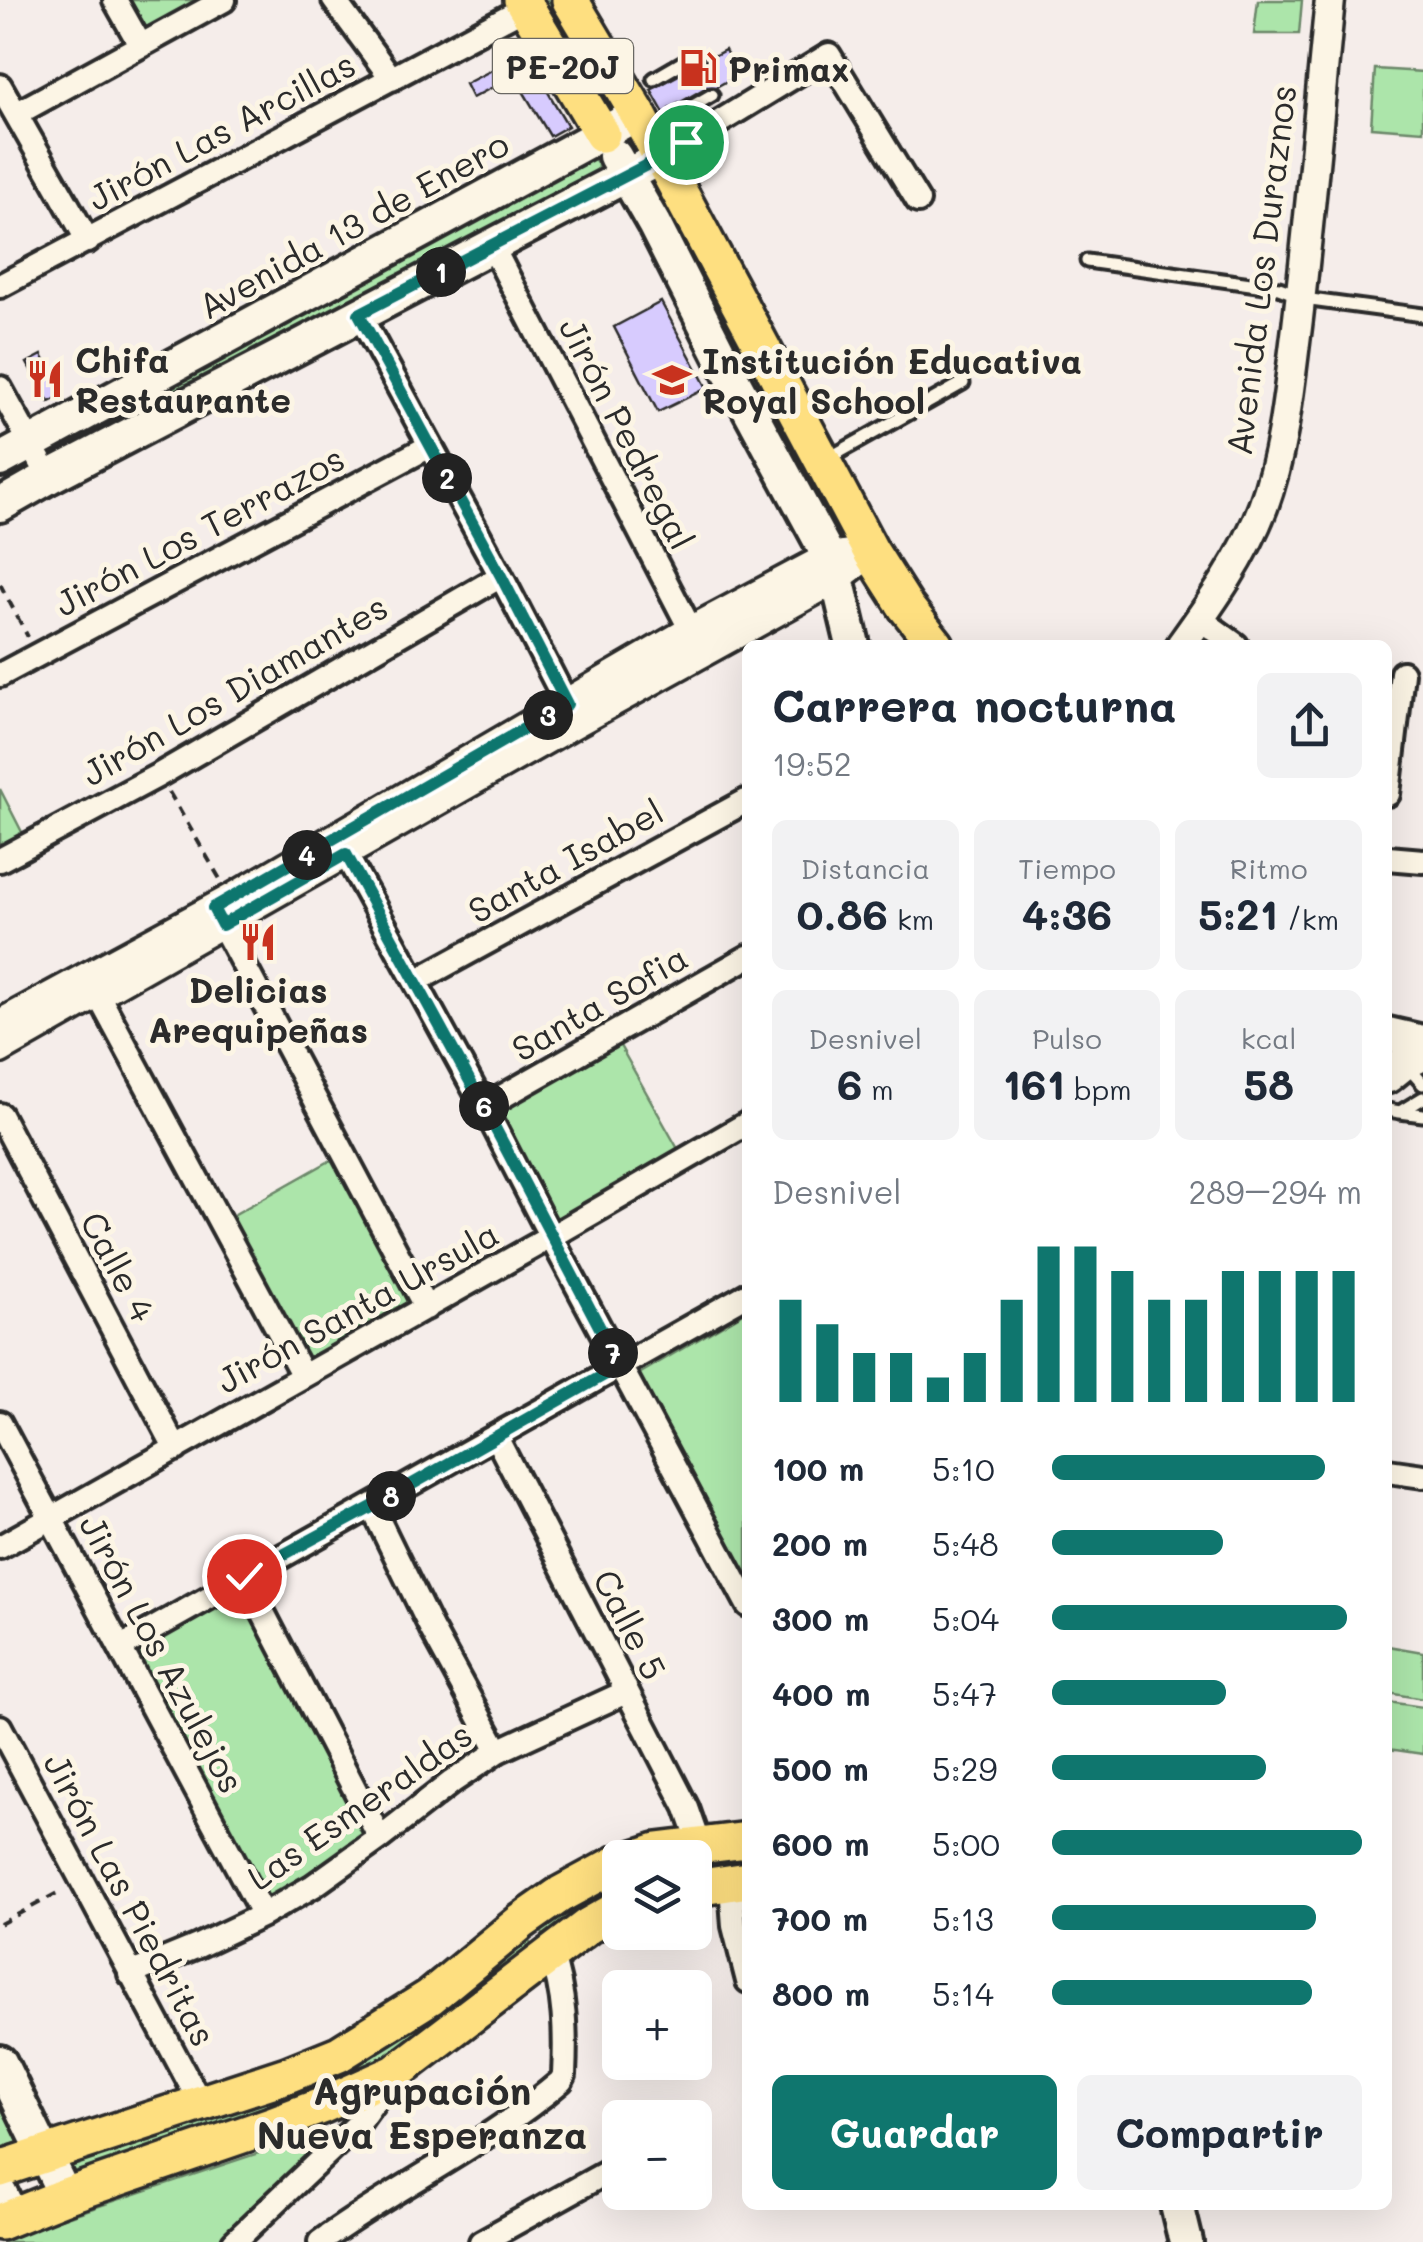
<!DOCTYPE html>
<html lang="es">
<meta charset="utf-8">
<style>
:root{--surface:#fff;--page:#f2f2f3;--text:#1f2937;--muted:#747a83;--accent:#0f766e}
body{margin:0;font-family:Mali,sans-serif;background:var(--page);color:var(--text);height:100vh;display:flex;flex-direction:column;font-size:38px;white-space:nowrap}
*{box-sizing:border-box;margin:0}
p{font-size:32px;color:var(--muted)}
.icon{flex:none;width:55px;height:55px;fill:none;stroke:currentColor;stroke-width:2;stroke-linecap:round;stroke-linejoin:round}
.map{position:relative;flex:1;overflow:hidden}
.sheet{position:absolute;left:742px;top:640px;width:650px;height:1570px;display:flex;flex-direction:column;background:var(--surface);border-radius:15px;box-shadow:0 10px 40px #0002}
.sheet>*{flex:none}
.tools{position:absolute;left:602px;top:1840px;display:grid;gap:20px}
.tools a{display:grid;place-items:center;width:110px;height:110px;border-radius:15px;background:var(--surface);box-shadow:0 10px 40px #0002;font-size:50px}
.pin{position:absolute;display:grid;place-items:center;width:85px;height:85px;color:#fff;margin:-42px;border:5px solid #fff;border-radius:50%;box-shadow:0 2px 10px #0007}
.km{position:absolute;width:50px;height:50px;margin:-25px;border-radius:50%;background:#222;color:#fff;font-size:28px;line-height:50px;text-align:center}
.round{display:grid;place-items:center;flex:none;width:105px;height:105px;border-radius:15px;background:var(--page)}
.overview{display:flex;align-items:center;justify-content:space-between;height:170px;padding:0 30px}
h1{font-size:45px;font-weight:800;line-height:75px}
.figures{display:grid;grid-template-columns:repeat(3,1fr);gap:15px;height:170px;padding:10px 30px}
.figures div{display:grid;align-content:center;border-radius:15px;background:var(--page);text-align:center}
.figures b{font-size:42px;font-weight:800}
.figures small{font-size:28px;font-weight:400}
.figures p{font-size:28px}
.chart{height:280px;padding:20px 30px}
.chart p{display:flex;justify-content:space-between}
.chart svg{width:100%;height:180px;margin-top:10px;stroke:var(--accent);stroke-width:6}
.action{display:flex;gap:20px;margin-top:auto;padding:20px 30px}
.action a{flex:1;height:115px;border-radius:15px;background:var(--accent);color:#fff;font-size:40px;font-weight:800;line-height:115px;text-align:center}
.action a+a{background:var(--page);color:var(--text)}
ul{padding:0 30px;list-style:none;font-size:32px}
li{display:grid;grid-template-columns:160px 120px 1fr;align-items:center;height:75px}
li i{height:25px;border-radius:12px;background:var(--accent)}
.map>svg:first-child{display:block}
.green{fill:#ace5aa;stroke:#6c886a;stroke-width:2.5}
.building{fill:#d7cbfe;stroke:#2b2b2b;stroke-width:2.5}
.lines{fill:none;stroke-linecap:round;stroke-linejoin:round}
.service-casing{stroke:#2b2b2b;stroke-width:19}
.minor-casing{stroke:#2b2b2b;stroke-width:30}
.tertiary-casing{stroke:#2b2b2b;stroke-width:35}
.secondary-casing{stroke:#2b2b2b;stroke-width:40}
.primary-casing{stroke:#2b2b2b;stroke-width:42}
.path{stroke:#2b2b2b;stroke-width:4;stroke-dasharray:10 8;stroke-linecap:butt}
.service{stroke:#fcf5e5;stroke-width:11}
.minor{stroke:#fcf5e5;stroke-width:22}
.tertiary{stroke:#fcf5e5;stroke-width:28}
.secondary{stroke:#fcf5e5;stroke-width:32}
.primary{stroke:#fedf80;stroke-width:35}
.route-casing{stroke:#fff;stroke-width:20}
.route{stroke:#0f766e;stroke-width:12}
.labels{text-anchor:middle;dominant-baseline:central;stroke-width:10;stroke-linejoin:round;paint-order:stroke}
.shield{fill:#fcf5e5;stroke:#6a6863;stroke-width:2.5}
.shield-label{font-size:32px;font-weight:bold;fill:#2b2b2b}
.poi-label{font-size:35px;font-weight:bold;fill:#2b2b2b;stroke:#fcf5e5;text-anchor:start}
.street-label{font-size:35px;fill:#2b2b2b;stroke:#fcf5e5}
.neighbourhood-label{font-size:38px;font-weight:bold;fill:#2b2b2b;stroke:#fcf5e5}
</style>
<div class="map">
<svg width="1423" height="2242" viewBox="0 0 1423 2242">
<rect width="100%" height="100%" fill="#f5edea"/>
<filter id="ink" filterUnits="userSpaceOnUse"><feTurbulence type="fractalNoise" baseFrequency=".01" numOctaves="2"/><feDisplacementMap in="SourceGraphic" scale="20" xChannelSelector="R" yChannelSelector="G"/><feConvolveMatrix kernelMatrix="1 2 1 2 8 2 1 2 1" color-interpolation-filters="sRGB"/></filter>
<g filter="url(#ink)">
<path class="green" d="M127,0H214L146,36Z
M533,0H561L614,103L600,107Z
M1258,0H1302L1299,34H1254Z
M1375,69L1423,72V131L1371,127Z
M591,154L598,164L597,175L70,452L65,440Z
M660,183L849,538L836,543L649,190Z
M0,789L24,836L0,850Z
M619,1044L678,1149L557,1221L500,1111Z
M335,1158L413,1299L304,1361L228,1218Z
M747,1311V1583L639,1374Z
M241,1587L373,1839L270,1909L131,1649Z
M1388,1646L1423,1652V1699L1388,1693Z
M1388,1702L1423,1707V1754L1388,1749Z
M620,1871V1896L545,1937L537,1926Z
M523,1936L531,1944L534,1952L362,2078L75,2176L70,2171L69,2164L242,2099Z
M0,2070L24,2141L0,2148Z
M349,2123L219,2242H0V2239Z"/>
<path class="building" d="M725,50L738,75L716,87H707L669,109L665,115L651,90L690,69L694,73L702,72L707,68L706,60Z
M525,53L568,126L550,136L514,76L472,98L465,84Z
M661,302L707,388L658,412L614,327Z
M42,355L63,395L49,402L27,363Z"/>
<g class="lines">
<g class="service-casing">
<path id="service" d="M654,79L690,58L695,59L698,64
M687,142L674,117L712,95
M1087,261L1279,288L1311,300L1423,315
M827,459L963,383
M1407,1066L1423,1084
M1388,1110L1400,1112L1423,1098
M1400,1112L1423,1115"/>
</g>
<g class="minor-casing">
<path id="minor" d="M115,0L141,46
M334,0L392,79
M0,86L88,241
M16,114L224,0
M662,157L829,55L918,201
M492,246L697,642
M0,286L526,7
M359,314L501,576L567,704
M0,388L49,477
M1200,619L1236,645
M0,675L430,446
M1388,794L1402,673
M346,855L484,1107L551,1237L748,1605
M1388,858L1423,861
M0,860L159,775L501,576
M215,911L426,1308
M416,981L748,800
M98,995L303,1376
M484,1107L748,957
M0,1115L176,1449
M0,1423L263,1915
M496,1437L687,1808L700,1845
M1388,1471L1423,1476
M372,1507L431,1628L498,1751
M0,1547L563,1230L748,1123
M244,1576L380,1838
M121,1647L748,1294
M0,1727L201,2104
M728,1882L732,1899L734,1926L748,1981
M130,1974L198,1946L263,1915L313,1886L380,1838L452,1782L498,1751L626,1692
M234,2242L357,2125L390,2079
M320,2242C398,2185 488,2144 561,2081L564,2075C566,2033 565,1994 551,1954
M481,2242L620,2165"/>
</g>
<g class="tertiary-casing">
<path id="tertiary" d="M1181,645C1212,602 1244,557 1263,507C1284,450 1289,388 1297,327C1310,219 1319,109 1330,0
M0,1024L231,899L690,631L829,557L849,554
M0,1049L576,722L837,578L871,552"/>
</g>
<g class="secondary-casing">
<path id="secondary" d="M615,156L654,224L729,372L829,557L837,578L853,645
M0,460L638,114
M0,505L49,477L662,157
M1388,1034L1423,1042
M1388,1076L1404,1063L1423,1054
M0,2062L65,2196
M0,2192L12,2217
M1177,2205L1186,2242"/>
</g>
<g class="primary-casing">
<path id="primary" d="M522,0L602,134
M570,0L638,114L871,552L906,607L936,645
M636,1858L657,1851L748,1840
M695,1888L748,1880
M0,2169L287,2075L339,2054L430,1997L521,1922L561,1894L620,1862
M0,2222L65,2196L271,2125L321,2106L395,2073L588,1926L620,1908"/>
</g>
<path class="path" d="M0,584L28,637
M169,792L220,879
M0,1924L63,1890"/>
<use href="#service" class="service"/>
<use href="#minor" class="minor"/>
<use href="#tertiary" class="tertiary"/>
<use href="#secondary" class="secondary"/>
<use href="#primary" class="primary"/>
</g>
</g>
<g class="lines" filter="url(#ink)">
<g class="route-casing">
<path id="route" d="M244,1576L372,1507L620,1366L484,1107L346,854L222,925L213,908L567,704L501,576L359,314L662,157L686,142"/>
</g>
<use href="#route" class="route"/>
</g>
<defs>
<g id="fuel-bare" transform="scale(3)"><path d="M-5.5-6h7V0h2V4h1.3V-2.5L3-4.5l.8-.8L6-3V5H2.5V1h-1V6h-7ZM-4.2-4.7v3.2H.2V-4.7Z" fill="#c8321e" stroke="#fcf5e5" stroke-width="2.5" paint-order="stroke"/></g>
<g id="restaurant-bare" transform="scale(3)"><path d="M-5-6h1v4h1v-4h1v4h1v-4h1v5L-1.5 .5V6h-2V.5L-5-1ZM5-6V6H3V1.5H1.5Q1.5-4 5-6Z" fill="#c8321e" stroke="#fcf5e5" stroke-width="2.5" paint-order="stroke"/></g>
<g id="school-bare" transform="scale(3)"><path d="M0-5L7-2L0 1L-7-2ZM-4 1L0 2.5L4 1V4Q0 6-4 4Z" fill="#c8321e" stroke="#fcf5e5" stroke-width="2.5" paint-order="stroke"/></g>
</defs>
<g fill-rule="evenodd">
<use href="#fuel-bare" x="698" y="68"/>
<use href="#restaurant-bare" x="45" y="379"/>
<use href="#school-bare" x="672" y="380"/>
<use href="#restaurant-bare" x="258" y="942"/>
</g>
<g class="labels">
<rect class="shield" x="493" y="39" width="140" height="54" rx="8"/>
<g class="shield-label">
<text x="563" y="66">PE-20J</text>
</g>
<g class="poi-label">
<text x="728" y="68">Primax</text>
<text x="75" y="359">Chifa<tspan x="75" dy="40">Restaurante</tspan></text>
<text x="702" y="360">Institución Educativa<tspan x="702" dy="40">Royal School</tspan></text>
<text x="258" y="989" text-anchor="middle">Delicias<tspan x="258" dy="40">Arequipeñas</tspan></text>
</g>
<g class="street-label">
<text transform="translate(221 130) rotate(-28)">Jirón Las Arcillas</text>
<text transform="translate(353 224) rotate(-29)">Avenida 13 de Enero</text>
<text transform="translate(1260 270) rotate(-83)">Avenida Los Duraznos</text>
<text transform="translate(628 433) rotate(63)">Jirón Pedregal</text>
<text transform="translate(199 530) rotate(-28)">Jirón Los Terrazos</text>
<text transform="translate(234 689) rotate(-30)">Jirón Los Diamantes</text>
<text transform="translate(565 860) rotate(-29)">Santa Isabel</text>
<text transform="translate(599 1002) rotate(-30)">Santa Sofia</text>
<text transform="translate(119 1266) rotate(62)">Calle 4</text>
<text transform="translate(357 1306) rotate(-29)">Jirón Santa Ursula</text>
<text transform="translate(631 1624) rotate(63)">Calle 5</text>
<text transform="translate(163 1653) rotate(62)">Jirón Los Azulejos</text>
<text transform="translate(359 1805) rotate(-35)">Las Esmeraldas</text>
<text transform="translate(131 1899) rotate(62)">Jirón Las Piedritas</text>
</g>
<g class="neighbourhood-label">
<text x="422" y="2090">Agrupación<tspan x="422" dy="44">Nueva Esperanza</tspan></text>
</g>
</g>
</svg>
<div class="tools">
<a><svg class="icon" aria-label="layers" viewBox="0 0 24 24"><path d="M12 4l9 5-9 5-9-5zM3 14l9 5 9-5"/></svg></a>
<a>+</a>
<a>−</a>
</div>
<div class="pin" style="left:686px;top:142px;background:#1e9e55"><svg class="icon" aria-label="arrive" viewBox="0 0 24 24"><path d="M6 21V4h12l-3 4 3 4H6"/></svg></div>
<div class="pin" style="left:244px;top:1576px;background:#d93025"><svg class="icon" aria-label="check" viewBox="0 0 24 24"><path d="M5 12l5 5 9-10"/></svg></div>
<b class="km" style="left:441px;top:272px">1</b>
<b class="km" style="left:447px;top:478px">2</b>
<b class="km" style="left:548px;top:715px">3</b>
<b class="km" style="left:307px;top:855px">4</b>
<b class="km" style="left:484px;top:1106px">6</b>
<b class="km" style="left:613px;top:1353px">7</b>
<b class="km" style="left:391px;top:1496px">8</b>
<section class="sheet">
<div class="overview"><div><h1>Carrera nocturna</h1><p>19:52</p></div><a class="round"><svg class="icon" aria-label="share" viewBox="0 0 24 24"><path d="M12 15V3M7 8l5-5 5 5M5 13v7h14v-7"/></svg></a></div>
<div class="figures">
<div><p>Distancia</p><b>0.86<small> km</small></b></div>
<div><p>Tiempo</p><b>4:36</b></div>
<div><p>Ritmo</p><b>5:21<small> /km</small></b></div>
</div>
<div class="figures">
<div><p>Desnivel</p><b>6<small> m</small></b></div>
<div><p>Pulso</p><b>161<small> bpm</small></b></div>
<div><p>kcal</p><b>58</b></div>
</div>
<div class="chart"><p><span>Desnivel</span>289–294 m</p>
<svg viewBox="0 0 160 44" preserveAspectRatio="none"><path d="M5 44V19M15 44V25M25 44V32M35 44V32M45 44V38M55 44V32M65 44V19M75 44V6M85 44V6M95 44V12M105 44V19M115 44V19M125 44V12M135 44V12M145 44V12M155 44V12"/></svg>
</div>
<ul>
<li><b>100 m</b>5:10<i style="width:88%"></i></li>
<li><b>200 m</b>5:48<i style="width:55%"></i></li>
<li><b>300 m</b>5:04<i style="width:95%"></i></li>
<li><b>400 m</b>5:47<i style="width:56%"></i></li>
<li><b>500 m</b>5:29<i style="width:69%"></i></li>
<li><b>600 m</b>5:00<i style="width:100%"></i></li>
<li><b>700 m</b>5:13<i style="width:85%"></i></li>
<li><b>800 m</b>5:14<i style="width:84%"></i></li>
</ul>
<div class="action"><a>Guardar</a><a>Compartir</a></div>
</section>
</div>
